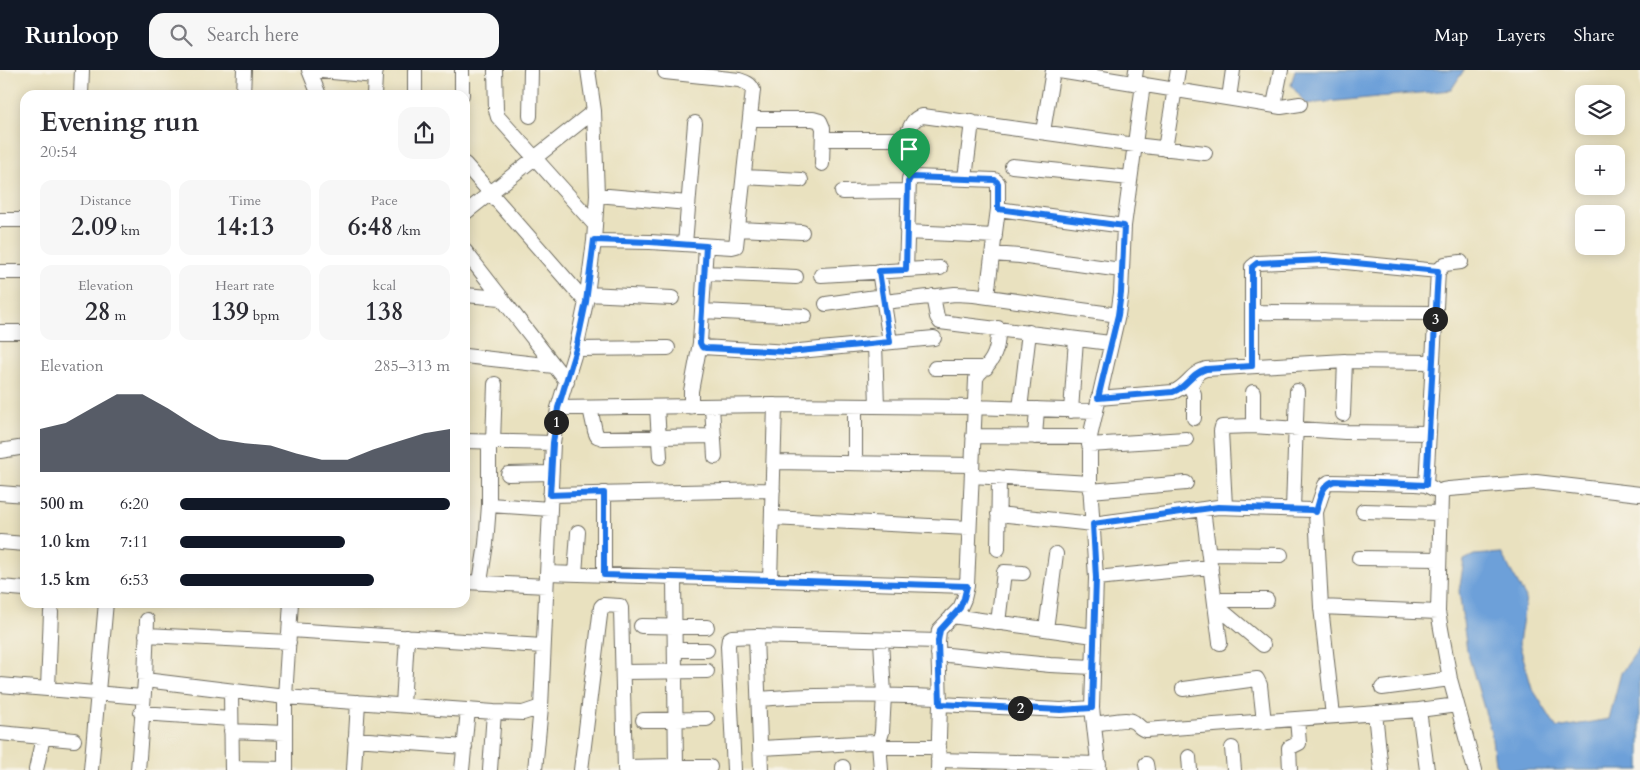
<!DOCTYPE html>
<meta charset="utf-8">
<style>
:root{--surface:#fff;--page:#f7f7f7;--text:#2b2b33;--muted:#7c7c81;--accent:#111827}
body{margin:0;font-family:Cardo,serif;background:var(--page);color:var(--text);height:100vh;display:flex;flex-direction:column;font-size:19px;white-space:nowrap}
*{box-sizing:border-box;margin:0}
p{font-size:16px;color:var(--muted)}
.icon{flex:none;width:28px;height:28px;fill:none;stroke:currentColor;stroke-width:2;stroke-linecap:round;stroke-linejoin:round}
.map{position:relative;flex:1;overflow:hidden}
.panel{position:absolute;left:20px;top:20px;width:450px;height:518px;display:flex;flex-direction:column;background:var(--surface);border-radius:15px;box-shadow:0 2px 12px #0003}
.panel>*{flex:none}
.buttons{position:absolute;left:1575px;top:15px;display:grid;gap:10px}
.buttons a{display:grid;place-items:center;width:50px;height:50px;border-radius:10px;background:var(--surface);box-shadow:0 2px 12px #0003;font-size:25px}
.pin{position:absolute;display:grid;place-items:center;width:42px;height:42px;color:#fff;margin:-51px -21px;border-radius:50% 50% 50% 0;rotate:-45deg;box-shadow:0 0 5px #0007}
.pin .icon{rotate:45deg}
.km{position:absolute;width:25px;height:25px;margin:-12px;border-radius:50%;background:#222;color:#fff;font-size:14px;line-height:25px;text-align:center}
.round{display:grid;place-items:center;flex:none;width:52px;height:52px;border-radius:15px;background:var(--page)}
.head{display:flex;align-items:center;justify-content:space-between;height:85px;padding:0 20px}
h1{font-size:28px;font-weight:800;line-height:38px}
.stats{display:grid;grid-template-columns:repeat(3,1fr);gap:8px;height:85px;padding:5px 20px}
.stats div{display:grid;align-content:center;border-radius:12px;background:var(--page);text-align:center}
.stats b{font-size:25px;font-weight:800}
.stats small{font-size:14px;font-weight:400}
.stats p{font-size:14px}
.chart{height:140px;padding:10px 20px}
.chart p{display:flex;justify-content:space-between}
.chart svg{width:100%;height:90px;margin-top:5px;fill:var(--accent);opacity:.7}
ul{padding:0 20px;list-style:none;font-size:16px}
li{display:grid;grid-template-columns:80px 60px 1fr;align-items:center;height:38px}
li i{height:12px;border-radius:6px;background:var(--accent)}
header{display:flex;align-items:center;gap:30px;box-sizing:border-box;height:70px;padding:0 25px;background:var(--accent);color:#fff}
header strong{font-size:24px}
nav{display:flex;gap:28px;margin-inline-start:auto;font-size:18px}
.search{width:350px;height:45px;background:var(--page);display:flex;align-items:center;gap:12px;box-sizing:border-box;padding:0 18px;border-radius:15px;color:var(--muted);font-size:19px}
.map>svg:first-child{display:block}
.water{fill:#6da0d9;stroke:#4c6682}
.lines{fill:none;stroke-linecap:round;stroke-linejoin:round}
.minor-casing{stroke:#6e6b5f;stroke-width:16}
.minor{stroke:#fff;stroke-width:14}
.route-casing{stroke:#fff;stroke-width:10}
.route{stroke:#1a73e8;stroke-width:6}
</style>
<header>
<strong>Runloop</strong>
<div class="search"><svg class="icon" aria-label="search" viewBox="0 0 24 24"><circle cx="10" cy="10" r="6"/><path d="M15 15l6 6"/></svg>Search here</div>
<nav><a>Map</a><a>Layers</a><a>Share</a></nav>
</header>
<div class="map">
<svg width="1640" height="700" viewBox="0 0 1640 700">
<rect width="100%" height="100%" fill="#f7f3e8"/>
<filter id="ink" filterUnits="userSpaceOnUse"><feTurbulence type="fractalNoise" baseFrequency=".02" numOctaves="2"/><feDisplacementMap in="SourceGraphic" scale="10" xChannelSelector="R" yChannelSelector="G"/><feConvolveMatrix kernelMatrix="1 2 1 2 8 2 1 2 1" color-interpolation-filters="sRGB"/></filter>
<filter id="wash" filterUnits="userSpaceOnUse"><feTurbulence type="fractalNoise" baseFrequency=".0096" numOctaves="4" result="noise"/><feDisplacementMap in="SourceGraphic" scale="20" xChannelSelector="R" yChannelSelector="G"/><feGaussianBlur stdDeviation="1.12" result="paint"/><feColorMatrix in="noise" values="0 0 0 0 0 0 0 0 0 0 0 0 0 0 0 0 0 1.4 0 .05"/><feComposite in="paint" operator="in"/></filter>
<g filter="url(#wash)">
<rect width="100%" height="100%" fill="#e9e1bf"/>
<path class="water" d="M1295,0H1464L1451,20L1306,34L1291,15Z
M1501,483L1526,528L1519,573L1532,618L1557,658L1609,649L1621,603L1640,577V700H1499L1495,693L1491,662L1467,581L1459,521L1464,490L1474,485Z"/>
</g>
<g filter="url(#ink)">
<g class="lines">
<g class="minor-casing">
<path id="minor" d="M309,0L319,25
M311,0L375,6L376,0
M462,0V25
M495,0L496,40L498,47L595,155
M1053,0L1281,37L1300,34
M1134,13L1136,0
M81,25L82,0
M243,25L244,0
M374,25L375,6
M415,25V0
M1229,28L1233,0
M1274,35L1281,0
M530,46L531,0
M750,49H813L820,51L823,58L822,94
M1043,62L1053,0
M823,69H901L905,67C911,58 911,48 923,46L1135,75L1205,83
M1165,79L1178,0
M465,94L586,232
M1012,96L1130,108
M744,107L801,110
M965,108L972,52
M842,122L908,121
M597,125L688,133
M998,139L1124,156
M465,143L594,41
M0,150H25
M739,159L802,162
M907,162L995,166
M594,171L650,172L732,177L736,176L753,20C750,13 745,12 739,10L665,2
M685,174L695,53
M706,176L700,273L702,277L789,282L934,268
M465,181L567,312
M992,184L1020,186L1121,200
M906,200L909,109L914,107L995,110L998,113V139L987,226
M879,201L890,272
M0,202H25
M705,203L796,207
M821,205L940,198
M587,224L672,228
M465,225L501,228
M933,226L937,247L940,252L1110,273
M884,232L955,224L974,225L1118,245
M826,234L883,226
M702,241L805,246
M1252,242L1436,243
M0,262H25
M875,274L877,336
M576,279L668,278
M465,286L554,296
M1252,296V197L1257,193L1325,190L1438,201
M935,298H986
M1098,328L1173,322C1187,317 1191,303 1206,299L1345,291L1433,292
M712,336L715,387
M657,337L660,387
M691,337V321L700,273
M558,338L775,335L974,337L1095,341
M590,338L595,361L597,366L603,368L714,366
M1020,339L1029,262
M1071,341L1076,269
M1343,344L1345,291
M1194,348V324L1190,317L1196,306
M1253,356V322
M973,366L1090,367
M1035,367L1037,339
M465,371L553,373
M493,372L495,314
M1089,375L1186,369
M0,381L25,377
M774,392L972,395
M855,393V336
M508,404L551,403
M972,406L1090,413
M1426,415L1438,201L1445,194L1461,192
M1090,421L1186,413
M0,423L25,425
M604,423V505
M550,425L773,420
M489,435L550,439
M1225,436L1221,361L1222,357L1253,356L1345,362L1429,363
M1203,439L1220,573
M1293,439L1297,321
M1363,441L1439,443
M1316,442L1325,415L1329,412L1416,414L1426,415L1434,419
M998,444L1093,454L1218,437L1312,440L1316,442L1321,537L1333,646
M772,448L969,458
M0,472L25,474
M998,479L999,407
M1209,484L1281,485
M1359,488L1439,489
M547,503L967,516
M575,504L578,462
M674,507L676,700
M1096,508L1211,497
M770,510L775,335
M465,512L546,516
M480,512L486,474L489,435V372
M0,517L25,519
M1215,530H1267
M1321,537L1438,542
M1216,541L1225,543L1263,575
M952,546L1094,566
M998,553L1004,502L1023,503
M641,556L707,557
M1046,559L1056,484
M290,560L543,576
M146,565L289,572
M756,566L761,700
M881,570L884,625L882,662L879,672L881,700
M675,580H707
M938,584L1050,595L1093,597
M623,602L707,601
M145,610L285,627L494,642L523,643L541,637
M0,615L142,627
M48,618L51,542
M1382,618L1450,609
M1183,619L1257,609L1260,615L1264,652
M231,622L232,700
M759,629C819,624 879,625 939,627
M940,634L1061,640L1092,638
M403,635L407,567
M1419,640L1427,700
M141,643L231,649
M1375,643L1381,700
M643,650L707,649
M1094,654C1102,653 1126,648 1132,651C1138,653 1139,659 1146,660L1419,640L1457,635
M231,661L285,663
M0,663L74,670
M355,669L465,677
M761,678L876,672L886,677H939
M1232,678L1234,700
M1189,687L1190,700
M938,690L1099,694
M1146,694L1147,700
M625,697L676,696
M676,697H710
M232,698L285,699
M36,700L43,667
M91,700L106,532
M138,700L145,610L147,550
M285,700V627L291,532
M354,700L358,632
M462,700L468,640
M490,700L494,642
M535,700L541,637L553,373L558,338L576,279L586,232L594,171L597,125L594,41L588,0
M581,700L601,537L603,535L620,536L621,538L625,700
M734,700L728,576L729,569L732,567L756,566L938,571
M843,700V697
M938,700L940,634L938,571L939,560L960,538L964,529L967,516L976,309C978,302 982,301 986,297C997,285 998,273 998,258
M1099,700L1092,638L1096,508L1090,413V367L1118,245L1121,223L1124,156L1143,14
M1290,700L1289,678L1299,673L1297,649
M1475,700L1450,609L1438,542L1441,424L1443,420L1449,419L1536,412L1640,424"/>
</g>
<use href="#minor" class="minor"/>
</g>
</g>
<g class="lines" filter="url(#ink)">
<g class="route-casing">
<path id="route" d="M911,107L995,110L998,113V139L1124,156L1121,223L1118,245L1098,328L1173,322C1187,317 1191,303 1206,299L1252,296V197L1257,193L1325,190L1438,201L1426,415L1335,411C1321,414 1320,430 1316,442L1312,440L1218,437L1093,454L1096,508L1092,638L1061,640L940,634L938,571L940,560L960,538L964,528L967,516L604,505V423L550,425L553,373L558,338L576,279L586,232L594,170L650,172L706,176L700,273L702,277L706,278L789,282L890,272L879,201L906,200L908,112Z"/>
</g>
<use href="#route" class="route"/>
</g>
</svg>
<div class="buttons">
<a><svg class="icon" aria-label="layers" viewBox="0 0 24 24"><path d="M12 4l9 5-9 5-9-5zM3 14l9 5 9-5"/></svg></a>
<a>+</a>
<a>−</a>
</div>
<div class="pin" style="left:909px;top:109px;background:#1e9e55"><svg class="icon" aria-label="arrive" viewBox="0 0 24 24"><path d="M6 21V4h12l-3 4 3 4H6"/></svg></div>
<b class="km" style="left:556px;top:352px">1</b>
<b class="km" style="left:1020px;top:638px">2</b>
<b class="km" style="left:1435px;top:249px">3</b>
<section class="panel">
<div class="head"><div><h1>Evening run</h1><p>20:54</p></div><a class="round"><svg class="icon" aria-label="share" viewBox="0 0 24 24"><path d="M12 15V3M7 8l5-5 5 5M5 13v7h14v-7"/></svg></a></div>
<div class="stats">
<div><p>Distance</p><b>2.09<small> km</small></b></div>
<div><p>Time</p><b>14:13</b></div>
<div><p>Pace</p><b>6:48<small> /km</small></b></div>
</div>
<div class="stats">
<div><p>Elevation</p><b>28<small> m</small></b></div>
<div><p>Heart rate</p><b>139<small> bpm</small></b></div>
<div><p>kcal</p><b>138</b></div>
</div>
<div class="chart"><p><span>Elevation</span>285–313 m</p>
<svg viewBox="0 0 160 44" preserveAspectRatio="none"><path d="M0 44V23L10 20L20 13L30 6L40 6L50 13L60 21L70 28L80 30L90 31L100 35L110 38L120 38L130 33L140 29L150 25L160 23V44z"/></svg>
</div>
<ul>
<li><b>500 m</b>6:20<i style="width:100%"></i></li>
<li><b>1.0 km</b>7:11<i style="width:61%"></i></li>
<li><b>1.5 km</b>6:53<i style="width:72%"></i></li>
</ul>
</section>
</div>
